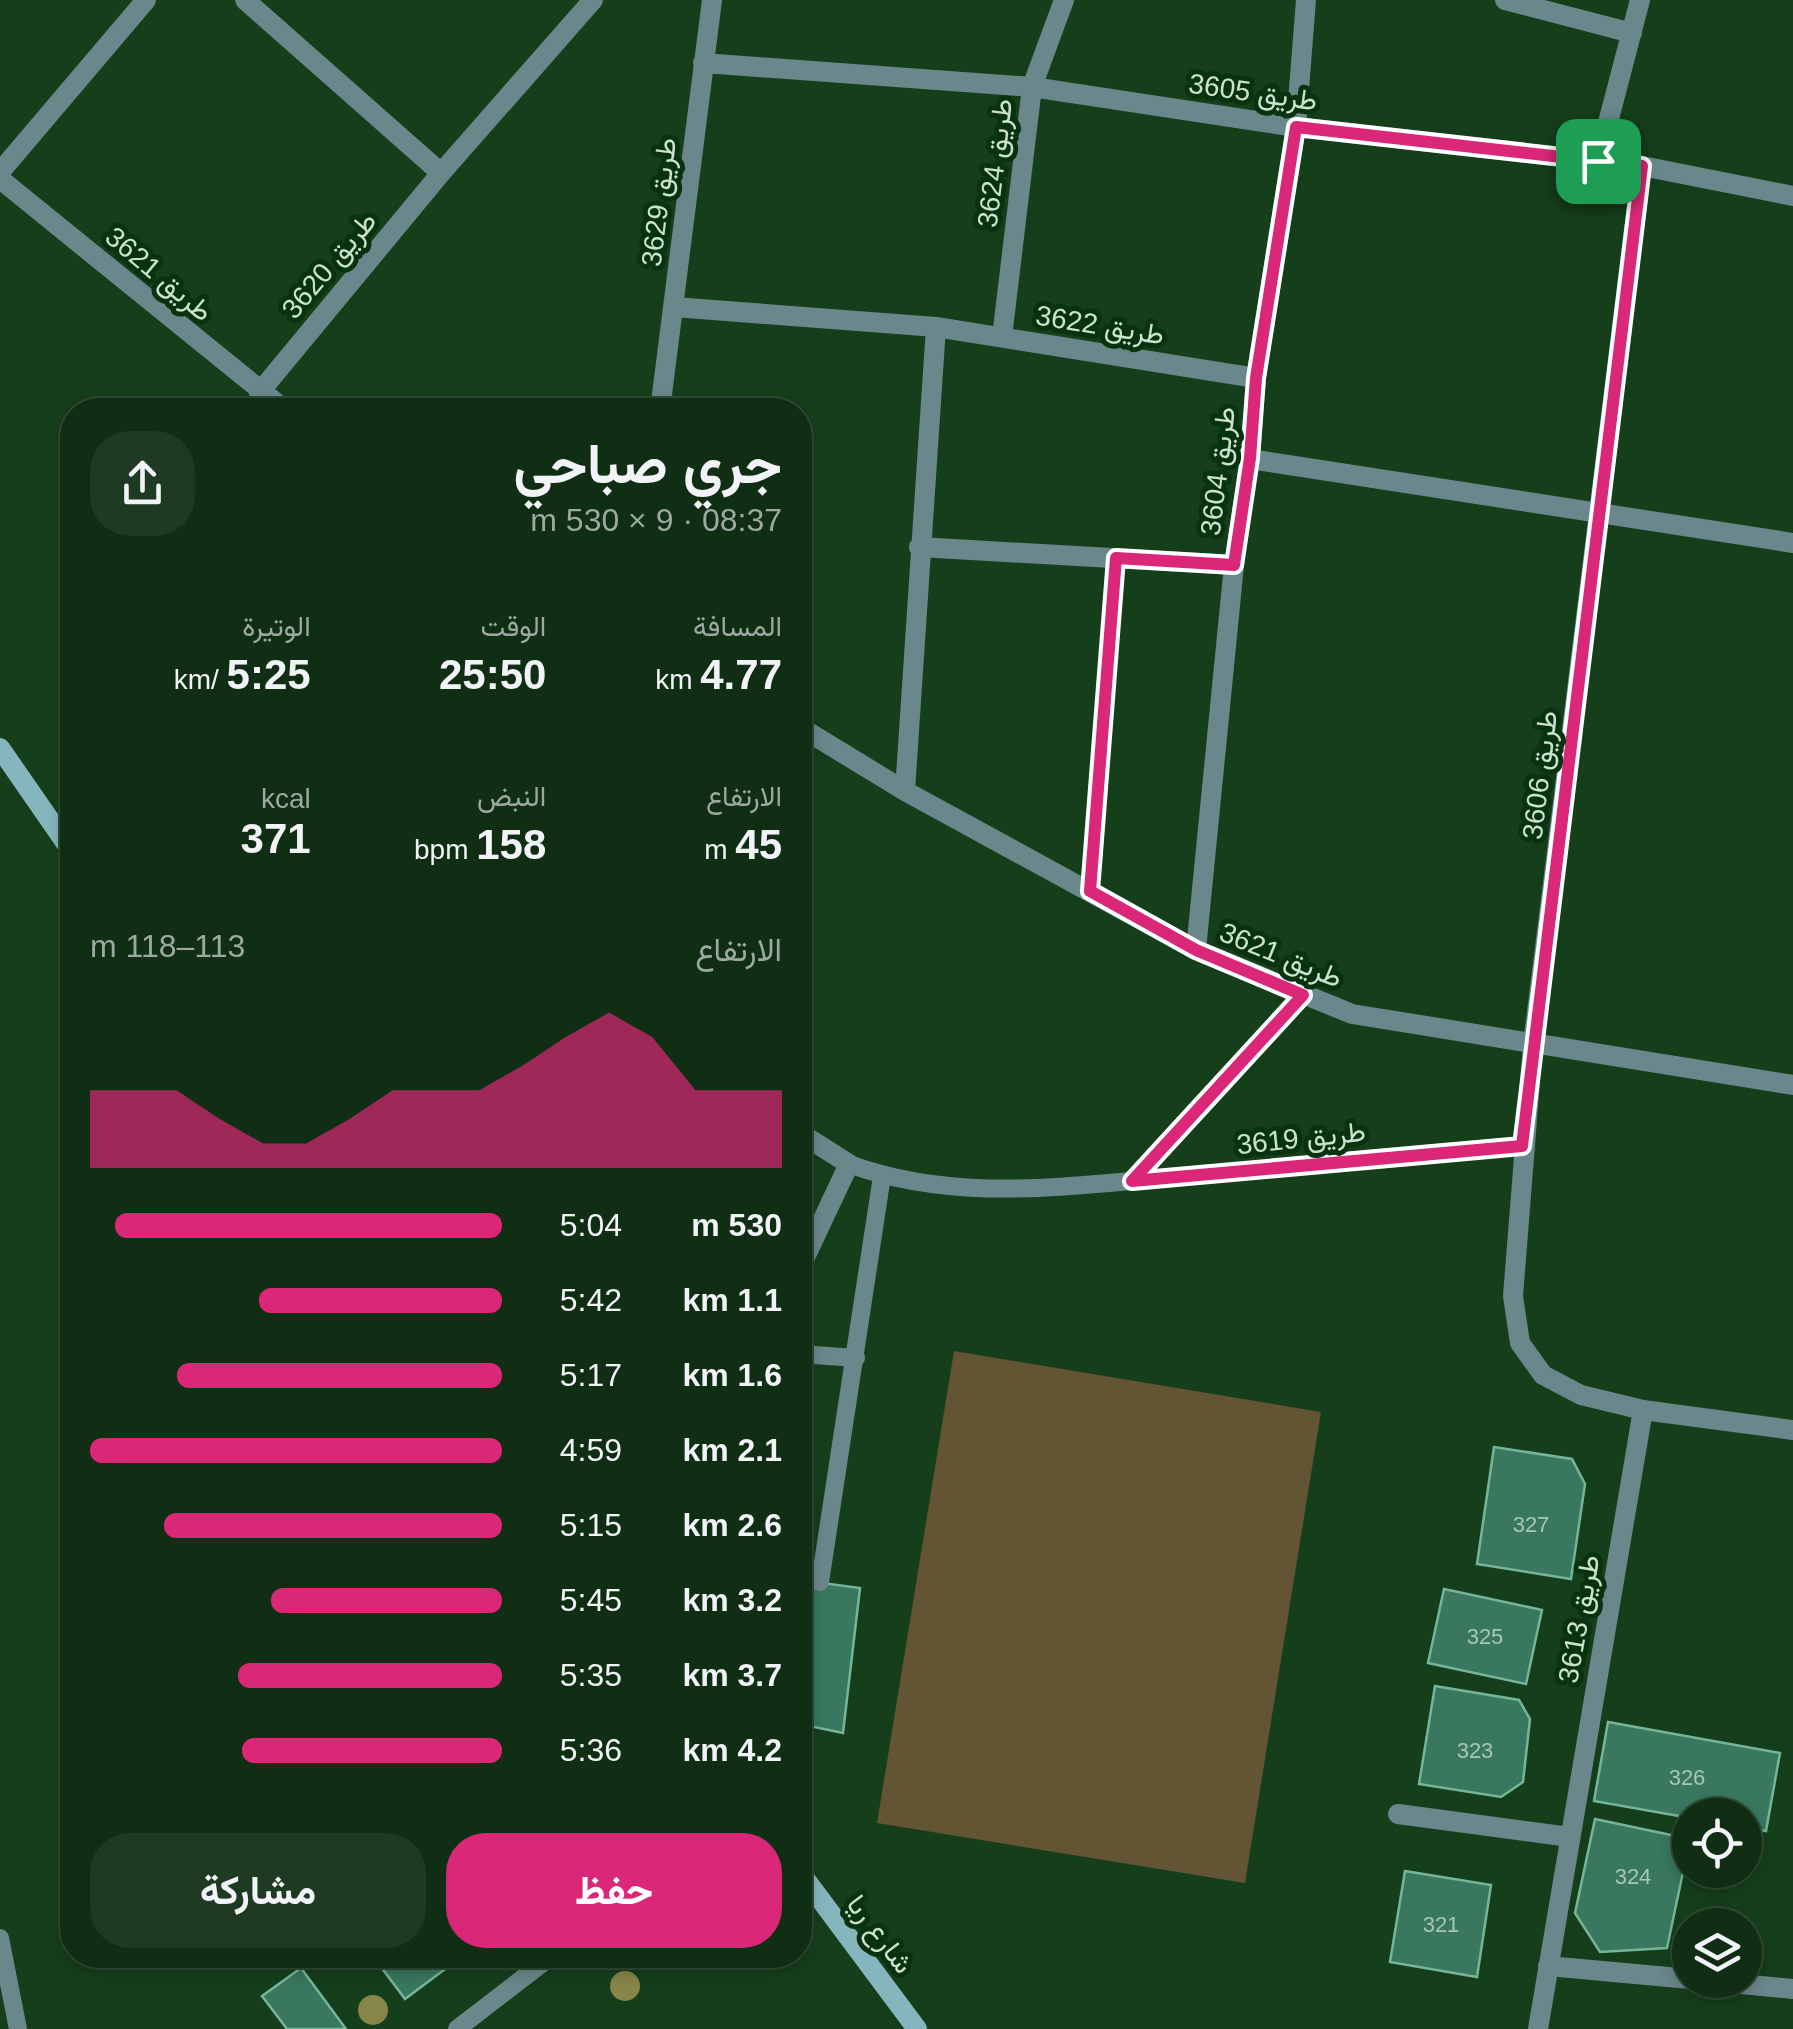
<!DOCTYPE html>
<html lang="ar">
<meta charset="utf-8">
<style>
:root{--surface:#102e14;--page:#1e3a22;--text:#f1f3f6;--muted:#9ca8a0;--line:#304a34;--accent:#db2777}
body{margin:0;font-family:Arial,Vazirmatn,sans-serif;background:var(--page);color:var(--text);direction:rtl;height:100vh;display:flex;flex-direction:column;font-size:38px;white-space:nowrap}
*{box-sizing:border-box;margin:0}
p{font-size:32px;color:var(--muted)}
.icon{flex:none;width:55px;height:55px;fill:none;stroke:currentColor;stroke-width:2;stroke-linecap:round;stroke-linejoin:round}
.map{position:relative;flex:1;overflow:hidden;direction:ltr}
.drawer{position:absolute;left:60px;top:398px;width:752px;height:1570px;display:flex;flex-direction:column;background:var(--surface);border-radius:40px;box-shadow:0 5px 15px #0003,0 0 0 2px var(--line);direction:rtl}
.drawer>*{flex:none}
.fabs{position:absolute;left:1672px;top:1798px;display:grid;gap:20px}
.fabs a{display:grid;place-items:center;width:90px;height:90px;border-radius:50%;background:var(--surface);box-shadow:0 5px 15px #0003,0 0 0 2px var(--line);font-size:50px}
.pin{position:absolute;display:grid;place-items:center;width:85px;height:85px;color:#fff;margin:-42px;border-radius:20px;box-shadow:0 5px 15px #0006}
.round{display:grid;place-items:center;flex:none;width:105px;height:105px;border-radius:40px;background:var(--page)}
.summary{display:flex;align-items:center;justify-content:space-between;height:170px;padding:0 30px}
h1{font-size:55px;font-weight:700;line-height:75px}
.metrics{display:grid;grid-template-columns:repeat(3,1fr);gap:15px;height:170px;padding:10px 30px}
.metrics div{display:grid;align-content:center}
.metrics b{font-size:42px;font-weight:700}
.metrics small{font-size:28px;font-weight:400}
.metrics p{font-size:28px}
.chart{height:280px;padding:20px 30px}
.chart p{display:flex;justify-content:space-between}
.chart svg{width:100%;height:180px;margin-top:10px;fill:var(--accent);opacity:.7}
.action{display:flex;gap:20px;margin-top:auto;padding:20px 30px}
.action a{flex:1;height:115px;border-radius:40px;background:var(--accent);color:#fff;font-size:40px;font-weight:700;line-height:115px;text-align:center}
.action a+a{background:var(--page);color:var(--text)}
ul{padding:0 30px;list-style:none;font-size:32px}
li{display:grid;grid-template-columns:160px 120px 1fr;align-items:center;height:75px}
li i{height:25px;border-radius:12px;background:var(--accent)}
.map>svg:first-child{display:block}
.green{fill:#635433}
.building{fill:#39775f;stroke:#76b59a;stroke-width:2.5}
.lines{fill:none;stroke-linecap:round;stroke-linejoin:round}
.service{stroke:#6a878b;stroke-width:18}
.minor{stroke:#6a878b;stroke-width:20}
.secondary{stroke:#86b6bd;stroke-width:20}
.tree{fill:#878547}
.route-casing{stroke:#fff;stroke-width:20}
.route{stroke:#db2777;stroke-width:12}
.labels{text-anchor:middle;dominant-baseline:central;stroke-width:10;stroke-linejoin:round;paint-order:stroke}
.number-label{font-size:22px;fill:#a6c7b1}
.street-label{font-size:28px;fill:#cbe2cc;stroke:#093310}
</style>
<div class="map">
<svg width="1793" height="2029" viewBox="0 0 1793 2029">
<rect width="100%" height="100%" fill="#153e1b"/>
<path class="green" d="M954,1351L1321,1412L1245,1883L877,1823Z"/>
<path class="building" d="M1494,1447L1572,1459L1585,1484L1571,1579L1477,1564Z
M800,1580L860,1588L843,1733L800,1724Z
M1444,1589L1542,1610L1526,1684L1428,1663Z
M1435,1686L1519,1700L1530,1719L1523,1782L1501,1797L1419,1784Z
M1608,1722L1780,1753L1766,1831L1745,1828V1815L1690,1818L1594,1801Z
M1595,1819L1690,1839L1667,1948L1600,1952L1575,1913Z
M1405,1871L1491,1885L1477,1977L1390,1962Z
M372,1955H464L405,1999Z
M301,1968L346,2029H287L262,1996Z"/>
<g class="lines">
<path class="service" d="M1090,891L1116,559
M849,1164C953,1202 1058,1187 1165,1178C1284,1168 1403,1154 1522,1146
M1132,1181L1303,995
M800,1354L856,1358
M820,1582L882,1176
M800,1741L804,1725
M0,1938L18,2029
M457,2029L553,1955"/>
<path class="minor" d="M245,0L441,173
M1505,0L1632,33
M703,63L1032,87L1296,127L1642,166L1793,196
M1598,161L1640,0
M1642,166L1533,1044L1513,1296L1520,1343L1543,1375L1581,1395L1643,1410L1793,1430
M0,172L146,0
M0,179L285,410
M674,307L936,327L1256,378
M1002,337L1032,87L1064,0
M259,393L441,173L593,0
M660,410L712,0
M1250,459L1793,543
M919,547L1234,565
M800,727L905,791L1196,950L1352,1014L1793,1085
M905,791L936,327
M1196,950L1234,565L1250,459L1256,378L1296,127L1306,0
M800,1133L849,1164L800,1268
M1398,1814L1570,1837
M1548,1966L1690,1979
M1699,1980L1793,1989
M1538,2029L1643,1410"/>
<path class="secondary" d="M0,748L72,852
M800,1872L917,2029"/>
</g>
<g class="tree">
<circle cx="625" cy="1986" r="15"/>
<circle cx="373" cy="2010" r="15"/>
</g>
<g class="lines">
<g class="route-casing">
<path id="route" d="M1296,127L1642,166L1522,1146L1132,1181L1303,995L1196,950L1090,891L1116,558L1234,565L1250,458L1256,378Z"/>
</g>
<use href="#route" class="route"/>
</g>
<g class="labels">
<g class="number-label">
<text x="1531" y="1524">327</text>
<text x="1485" y="1636">325</text>
<text x="1475" y="1750">323</text>
<text x="1687" y="1777">326</text>
<text x="1633" y="1876">324</text>
<text x="1441" y="1924">321</text>
</g>
<g class="street-label">
<text transform="translate(1253 92) rotate(8)">طريق 3605</text>
<text transform="translate(995 163) rotate(-83)">طريق 3624</text>
<text transform="translate(659 202) rotate(-83)">طريق 3629</text>
<text transform="translate(329 265) rotate(-50)">طريق 3620</text>
<text transform="translate(159 274) rotate(40)">طريق 3621</text>
<text transform="translate(1100 325) rotate(9)">طريق 3622</text>
<text transform="translate(1218 471) rotate(-83)">طريق 3604</text>
<text transform="translate(1540 775) rotate(-83)">طريق 3606</text>
<text transform="translate(1281 955) rotate(22)">طريق 3621</text>
<text transform="translate(1301 1138) rotate(-6)">طريق 3619</text>
<text transform="translate(1579 1619) rotate(-80)">طريق 3613</text>
<text transform="translate(880 1934) rotate(53)">شارع ريا</text>
</g>
</g>
</svg>
<div class="fabs">
<a><svg class="icon" aria-label="locate" viewBox="0 0 24 24"><circle cx="12" cy="12" r="6"/><path d="M12 2v4M12 18v4M2 12h4M18 12h4"/></svg></a>
<a><svg class="icon" aria-label="layers" viewBox="0 0 24 24"><path d="M12 4l9 5-9 5-9-5zM3 14l9 5 9-5"/></svg></a>
</div>
<div class="pin" style="left:1598px;top:161px;background:#1e9e55"><svg class="icon" aria-label="arrive" viewBox="0 0 24 24"><path d="M6 21V4h12l-3 4 3 4H6"/></svg></div>
<section class="drawer">
<div class="summary"><div><h1>جري صباحي</h1><p>08:37 · 9 × 530 m</p></div><a class="round"><svg class="icon" aria-label="share" viewBox="0 0 24 24"><path d="M12 15V3M7 8l5-5 5 5M5 13v7h14v-7"/></svg></a></div>
<div class="metrics">
<div><p>المسافة</p><b>4.77<small> km</small></b></div>
<div><p>الوقت</p><b>25:50</b></div>
<div><p>الوتيرة</p><b>5:25<small> /km</small></b></div>
</div>
<div class="metrics">
<div><p>الارتفاع</p><b>45<small> m</small></b></div>
<div><p>النبض</p><b>158<small> bpm</small></b></div>
<div><p>kcal</p><b>371</b></div>
</div>
<div class="chart"><p><span>الارتفاع</span>113–118 m</p>
<svg viewBox="0 0 160 44" preserveAspectRatio="none"><path d="M0 44V25L10 25L20 25L30 32L40 38L50 38L60 32L70 25L80 25L90 25L100 19L110 12L120 6L130 12L140 25L150 25L160 25V44z"/></svg>
</div>
<ul>
<li><b>530 m</b>5:04<i style="width:94%"></i></li>
<li><b>1.1 km</b>5:42<i style="width:59%"></i></li>
<li><b>1.6 km</b>5:17<i style="width:79%"></i></li>
<li><b>2.1 km</b>4:59<i style="width:100%"></i></li>
<li><b>2.6 km</b>5:15<i style="width:82%"></i></li>
<li><b>3.2 km</b>5:45<i style="width:56%"></i></li>
<li><b>3.7 km</b>5:35<i style="width:64%"></i></li>
<li><b>4.2 km</b>5:36<i style="width:63%"></i></li>
</ul>
<div class="action"><a>حفظ</a><a>مشاركة</a></div>
</section>
</div>
